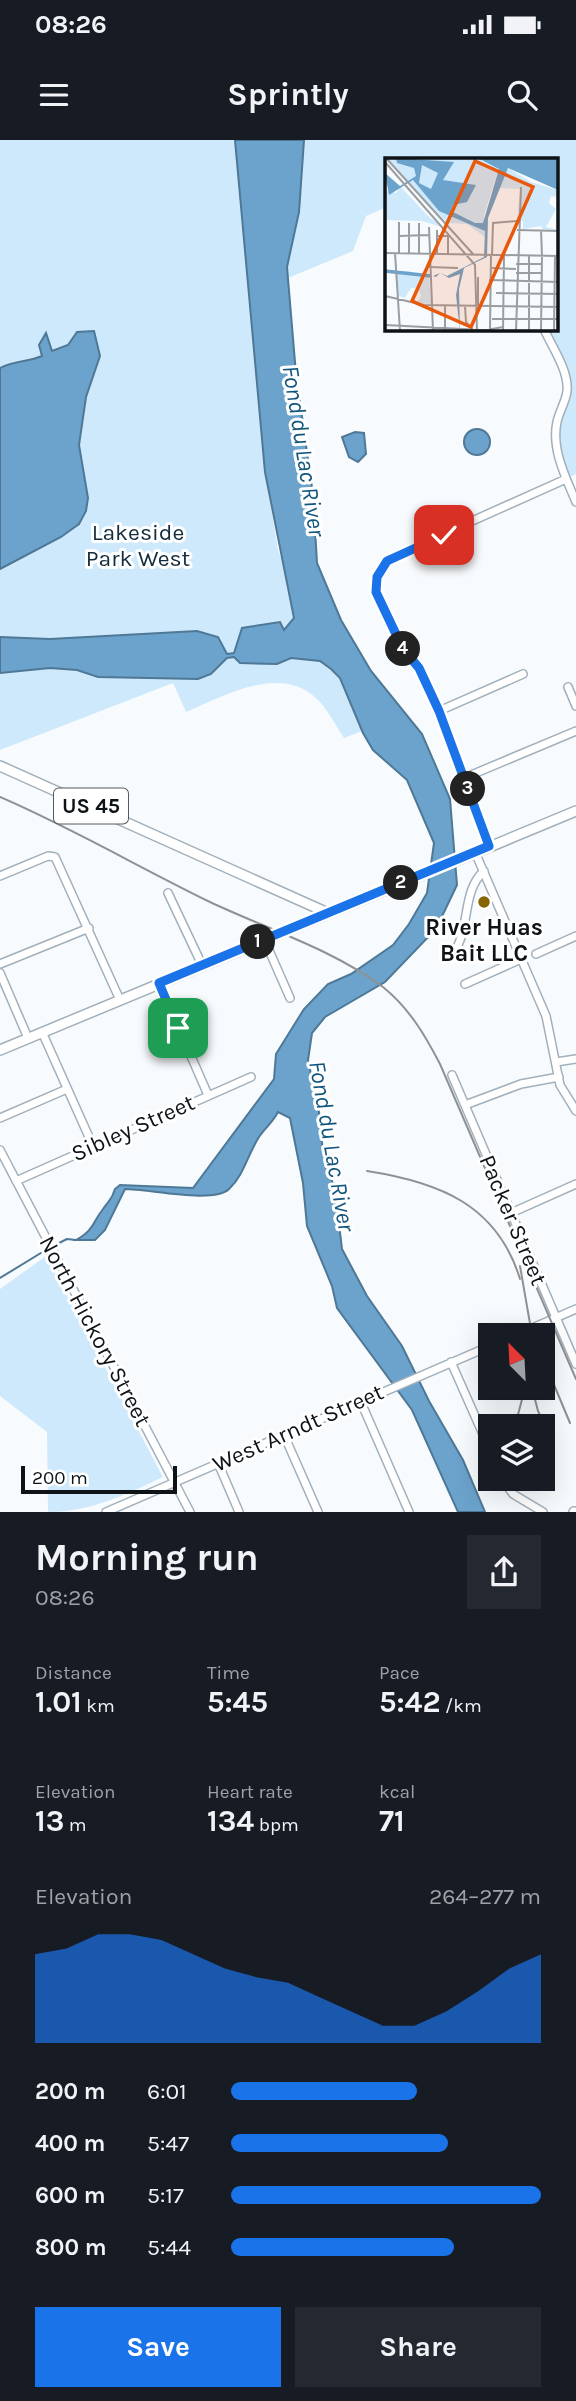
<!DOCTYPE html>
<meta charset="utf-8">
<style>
:root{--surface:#171b24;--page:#242831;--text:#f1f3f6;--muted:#9ea1a6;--accent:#1a73e8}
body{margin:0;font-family:Karla,sans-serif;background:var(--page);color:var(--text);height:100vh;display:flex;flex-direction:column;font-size:26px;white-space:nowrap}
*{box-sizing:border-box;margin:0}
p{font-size:23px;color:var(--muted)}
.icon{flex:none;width:38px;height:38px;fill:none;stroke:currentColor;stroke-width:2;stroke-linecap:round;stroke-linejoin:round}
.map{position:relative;height:1372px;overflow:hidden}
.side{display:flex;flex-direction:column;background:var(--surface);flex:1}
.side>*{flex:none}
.needle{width:46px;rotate:336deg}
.fabs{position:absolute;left:478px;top:1183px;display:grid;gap:14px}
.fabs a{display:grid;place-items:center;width:77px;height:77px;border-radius:0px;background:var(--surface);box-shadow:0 7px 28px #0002;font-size:35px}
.scale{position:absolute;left:21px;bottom:18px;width:156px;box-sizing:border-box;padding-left:7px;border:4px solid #0e1317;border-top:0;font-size:19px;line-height:24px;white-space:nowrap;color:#0e1317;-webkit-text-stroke:5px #fff;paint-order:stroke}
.pin{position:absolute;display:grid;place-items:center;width:60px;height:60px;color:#fff;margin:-30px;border-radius:14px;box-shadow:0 4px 10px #0006}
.km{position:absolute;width:35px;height:35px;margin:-18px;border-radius:50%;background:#222;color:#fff;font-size:19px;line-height:35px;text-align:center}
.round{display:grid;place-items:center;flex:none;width:74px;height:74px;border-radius:0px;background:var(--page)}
.summary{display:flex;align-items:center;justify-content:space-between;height:119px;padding:0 35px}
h1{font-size:38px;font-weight:700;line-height:52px}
.stats{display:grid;grid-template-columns:repeat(3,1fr);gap:10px;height:119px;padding:7px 35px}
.stats div{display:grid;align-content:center}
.stats b{font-size:30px;font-weight:700}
.stats small{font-size:19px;font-weight:400}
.stats p{font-size:19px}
.chart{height:196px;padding:14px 35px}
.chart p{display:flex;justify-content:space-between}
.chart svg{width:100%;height:126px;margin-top:7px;fill:var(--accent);opacity:.7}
.button{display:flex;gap:14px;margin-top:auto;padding:14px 35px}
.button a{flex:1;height:80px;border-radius:0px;background:var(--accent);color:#fff;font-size:28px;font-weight:700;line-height:80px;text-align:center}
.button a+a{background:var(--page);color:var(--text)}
ul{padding:0 35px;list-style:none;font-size:23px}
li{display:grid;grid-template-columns:112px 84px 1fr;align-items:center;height:52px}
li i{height:18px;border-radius:9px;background:var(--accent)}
.status{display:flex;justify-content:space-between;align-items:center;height:49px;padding:0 35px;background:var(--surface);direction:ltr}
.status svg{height:19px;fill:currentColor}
header{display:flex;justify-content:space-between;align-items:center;height:91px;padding:0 35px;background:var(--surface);font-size:32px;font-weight:700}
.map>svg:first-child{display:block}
.green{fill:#cfe9fc}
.water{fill:#6ba3cc;stroke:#4f7896;stroke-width:2}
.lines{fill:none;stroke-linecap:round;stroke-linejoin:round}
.stream{stroke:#4f7896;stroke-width:2}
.minor-casing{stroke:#a1b0bb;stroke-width:10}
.major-casing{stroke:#a1b0bb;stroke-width:12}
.minor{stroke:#fff;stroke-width:7}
.major{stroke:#fff;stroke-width:9}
.rail{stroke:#8e9295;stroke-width:2}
.route-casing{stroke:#fff;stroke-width:14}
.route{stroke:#1a73e8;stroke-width:9}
.poi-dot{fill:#866500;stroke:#fff;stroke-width:2.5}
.labels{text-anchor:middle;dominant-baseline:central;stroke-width:6;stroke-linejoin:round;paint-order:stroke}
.shield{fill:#fff;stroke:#565a5d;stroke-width:2}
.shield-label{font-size:21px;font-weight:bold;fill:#0e1317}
.park-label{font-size:23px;fill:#122c3d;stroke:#fff}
.poi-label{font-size:23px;font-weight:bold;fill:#0e1317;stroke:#fff}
.street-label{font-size:23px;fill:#0e1317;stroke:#fff}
.water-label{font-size:24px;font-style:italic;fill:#12567e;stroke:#fff}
.inset-river{fill:none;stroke:#6ba3cc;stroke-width:3.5}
.inset-road{fill:none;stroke:#9a9ea1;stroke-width:2}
.view{fill:#e8590c;fill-opacity:0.15;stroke:#e8590c;stroke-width:3.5}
.inset-edge{fill:none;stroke:#0e1317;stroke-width:3.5}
</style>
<div class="status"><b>08:26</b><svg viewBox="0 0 49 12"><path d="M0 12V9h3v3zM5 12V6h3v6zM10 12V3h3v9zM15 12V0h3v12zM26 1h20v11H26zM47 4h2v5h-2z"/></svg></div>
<header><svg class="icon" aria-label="menu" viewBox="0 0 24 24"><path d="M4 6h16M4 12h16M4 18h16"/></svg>Sprintly<svg class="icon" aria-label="search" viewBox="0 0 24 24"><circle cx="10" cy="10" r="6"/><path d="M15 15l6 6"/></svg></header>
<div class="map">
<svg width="576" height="1372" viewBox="0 0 576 1372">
<rect width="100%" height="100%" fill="#f8fbfd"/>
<path class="green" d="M0,0H235L265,332L278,410L320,521L340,538L362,591L344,598C336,586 327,568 316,558C280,524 223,556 186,572L173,543L0,610Z
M304,0H576V334L566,339L556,299L567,245L544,189H557V19H387V67L366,76L353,111L288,138L287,127L299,72Z
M46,1116L163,1337C125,1355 90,1372 48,1372L47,1292L0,1256V1149Z"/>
<path class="water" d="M235,0H304L299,72L287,127L296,234L313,355L317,423L341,480L371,531L422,594L450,659L457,745L436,789L385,842L325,877L312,893L308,920L320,977L323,1014L335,1050L342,1109L367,1156L402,1206L429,1261L463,1320L485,1372H458L412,1270L337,1168L332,1146L307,1086L303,1043L290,978L278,972C273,982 265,988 259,997C248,1014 244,1035 229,1049C214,1064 149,1049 125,1049L105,1090L95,1100H76C94,1090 92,1083 103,1069C109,1060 112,1060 115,1049L120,1045L193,1048L274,939L276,914L304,869L328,844L351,834L393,805L409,784L427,753L434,703L407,640L373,610L363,593L340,538L331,529L320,521L291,518L277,524L240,523L234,517L227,518L211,534L198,539L98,537L77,530L50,528L0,533V497L50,499L197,491L218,497L227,514L234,513L242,488L280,482L284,490L294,478L265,332Z
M94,191L100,216L86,257L79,305L88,358L86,371L79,384L61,397L0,429V228C14,221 28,222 42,216L39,205L46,193L52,211L68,205L77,192Z
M464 302a13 13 0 1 1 26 0a13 13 0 1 1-26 0Z
M355,292L364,293L366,314L358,322L349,317L342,297Z"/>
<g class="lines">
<path class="stream" d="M55,1105L67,1099L76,1100
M0,1138L49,1108"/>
<g class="minor-casing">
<path id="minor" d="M544,189C552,207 569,231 567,251C566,261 559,272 557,282C551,309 566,338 576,362
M568,547L576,566
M439,571L523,534
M464,638L576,591
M489,706L439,571L419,529L403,509L376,452L379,432L394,416L566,339
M475,712L546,876L560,945L576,971
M0,736L48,716L55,717L120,860
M168,753L202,825
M264,799L290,858
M536,814L576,796
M450,817C472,794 460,752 484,731
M0,824L89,788
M0,833L28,898
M159,843L208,955
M465,844L521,819
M42,892L93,1006
M556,922L576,919
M452,935L576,1224
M465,965L521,944L559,937
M0,978L67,949
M0,1010L190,1372
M16,1041L251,937
M511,1073L576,1044
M516,1195L576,1169
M451,1222L490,1310
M360,1260L409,1372
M284,1295L318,1372
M218,1323L239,1372
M502,1339L513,1354L543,1372
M106,1372L490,1206"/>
</g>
<g class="major-casing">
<path id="major" d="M0,626L328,773
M0,910L576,671
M574,1372H576"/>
</g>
<use href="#minor" class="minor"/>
<use href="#major" class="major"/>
<path class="rail" d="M0,657C72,688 140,728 210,762C267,789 332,809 383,847C409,868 425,895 440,924L576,1239
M367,1031C438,1042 497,1064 520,1139
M520,1126L532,1195
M542,1216L570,1283
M532,1248L538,1271L550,1296
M515,1286L525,1248"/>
</g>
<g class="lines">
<g class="route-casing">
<path id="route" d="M178,888L159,843L489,706L439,571L419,528L403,509L376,452L377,437L387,421L444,395"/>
</g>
<use href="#route" class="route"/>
</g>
<circle class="poi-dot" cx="484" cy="762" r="7"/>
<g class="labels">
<rect class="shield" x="54" y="648.5" width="74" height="35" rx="5"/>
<g class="shield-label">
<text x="91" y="666">US 45</text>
</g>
<g class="park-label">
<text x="138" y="392">Lakeside<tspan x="138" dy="26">Park West</tspan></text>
</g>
<g class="poi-label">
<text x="484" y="787">River Huas<tspan x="484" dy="26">Bait LLC</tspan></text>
</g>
<g class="street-label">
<text transform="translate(133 988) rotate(-24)">Sibley Street</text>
<text transform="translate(513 1080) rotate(67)">Packer Street</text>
<text transform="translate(95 1191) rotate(62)">North Hickory Street</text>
<text transform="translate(298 1288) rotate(-24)">West Arndt Street</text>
</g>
<g class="water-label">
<text transform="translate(304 311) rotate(81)">Fond du Lac River</text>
<text transform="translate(332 1006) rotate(80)">Fond du Lac River</text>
</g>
</g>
<g transform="translate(385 18)">
<rect width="173" height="173" fill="#f8fbfd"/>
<path d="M1,0H93L114,10L99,57L100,79L82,66L62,65ZM123,10L146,24L173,32V39L166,38L164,45L171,51L161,69L173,72H158L156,68L138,71V63H132L135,31L113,30ZM16,29L42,57L57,69L37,63L0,62V32L11,35ZM23,113L44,119L46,146L32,145L36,137L32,130H26L20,140L13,138L11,114Z" fill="#cfe9fc"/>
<path d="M11,0L69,4L58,22L91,27L82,44L68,47L66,53L90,65H98L114,11L93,0H173V32L123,10L103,60L102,99L79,110L74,131L75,173L71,137L75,116L64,120L55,115L51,119L48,118L55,115L62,118L99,99L100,73L54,53L28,22L4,37L0,15L15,28L31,18L29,10L12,5ZM37,7L53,15L46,31L34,25Z" fill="#6ba3cc" fill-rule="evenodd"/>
<path class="inset-river" d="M0,113L46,118"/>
<path class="inset-road" d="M1,0L88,96M0,4L90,107L92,173M14,64V95M34,65V95M44,69L48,173M52,72V96M132,72L174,73M156,72L157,98M14,78L44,77M52,78H63V96M0,95L174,98M10,95L15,173M24,95V65M107,97L108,65L132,63M131,106H157M44,109L73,110M107,110L131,111M131,115H157M93,119V155M104,122L174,124M111,135L174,136M0,138L39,147L174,149M60,148V172M80,148L81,164L88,172M107,161H174M0,167L117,173M105,172L106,97M96,173L118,169M118,173L119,97M131,173L136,29M144,173V98M156,173L157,98M169,173L170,98"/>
<path class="view" d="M90,3L148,29L86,169L27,143Z"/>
<rect width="173" height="173" class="inset-edge"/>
</g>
</svg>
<div class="fabs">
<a><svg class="needle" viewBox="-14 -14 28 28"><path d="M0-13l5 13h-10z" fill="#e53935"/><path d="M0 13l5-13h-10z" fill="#9ea1a6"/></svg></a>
<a><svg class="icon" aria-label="layers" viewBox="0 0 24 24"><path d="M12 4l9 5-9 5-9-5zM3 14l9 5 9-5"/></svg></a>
</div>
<div class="scale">200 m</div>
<div class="pin" style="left:178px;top:888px;background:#1e9e55"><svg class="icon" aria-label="arrive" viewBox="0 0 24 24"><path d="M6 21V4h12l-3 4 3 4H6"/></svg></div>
<div class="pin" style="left:444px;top:395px;background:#d93025"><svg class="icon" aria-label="check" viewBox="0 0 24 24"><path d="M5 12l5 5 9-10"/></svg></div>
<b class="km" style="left:258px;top:802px">1</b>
<b class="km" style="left:401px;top:743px">2</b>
<b class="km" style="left:468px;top:649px">3</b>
<b class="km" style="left:403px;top:509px">4</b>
</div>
<section class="side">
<div class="summary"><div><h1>Morning run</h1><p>08:26</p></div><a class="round"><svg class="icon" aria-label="share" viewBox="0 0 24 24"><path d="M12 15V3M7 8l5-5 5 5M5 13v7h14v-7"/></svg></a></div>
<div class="stats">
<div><p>Distance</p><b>1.01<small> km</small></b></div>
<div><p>Time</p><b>5:45</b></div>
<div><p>Pace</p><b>5:42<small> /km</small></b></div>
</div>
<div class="stats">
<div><p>Elevation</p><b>13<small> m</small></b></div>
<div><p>Heart rate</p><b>134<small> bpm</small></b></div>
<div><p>kcal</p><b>71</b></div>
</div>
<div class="chart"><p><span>Elevation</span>264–277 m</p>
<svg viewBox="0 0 160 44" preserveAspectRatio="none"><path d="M0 44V13L10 11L20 6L30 6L40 8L50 13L60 18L70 21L80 23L90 28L100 33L110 38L120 38L130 33L140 26L150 18L160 13V44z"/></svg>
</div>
<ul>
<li><b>200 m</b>6:01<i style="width:60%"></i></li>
<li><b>400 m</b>5:47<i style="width:70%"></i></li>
<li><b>600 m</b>5:17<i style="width:100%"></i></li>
<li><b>800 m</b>5:44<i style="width:72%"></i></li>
</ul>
<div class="button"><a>Save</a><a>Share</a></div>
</section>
